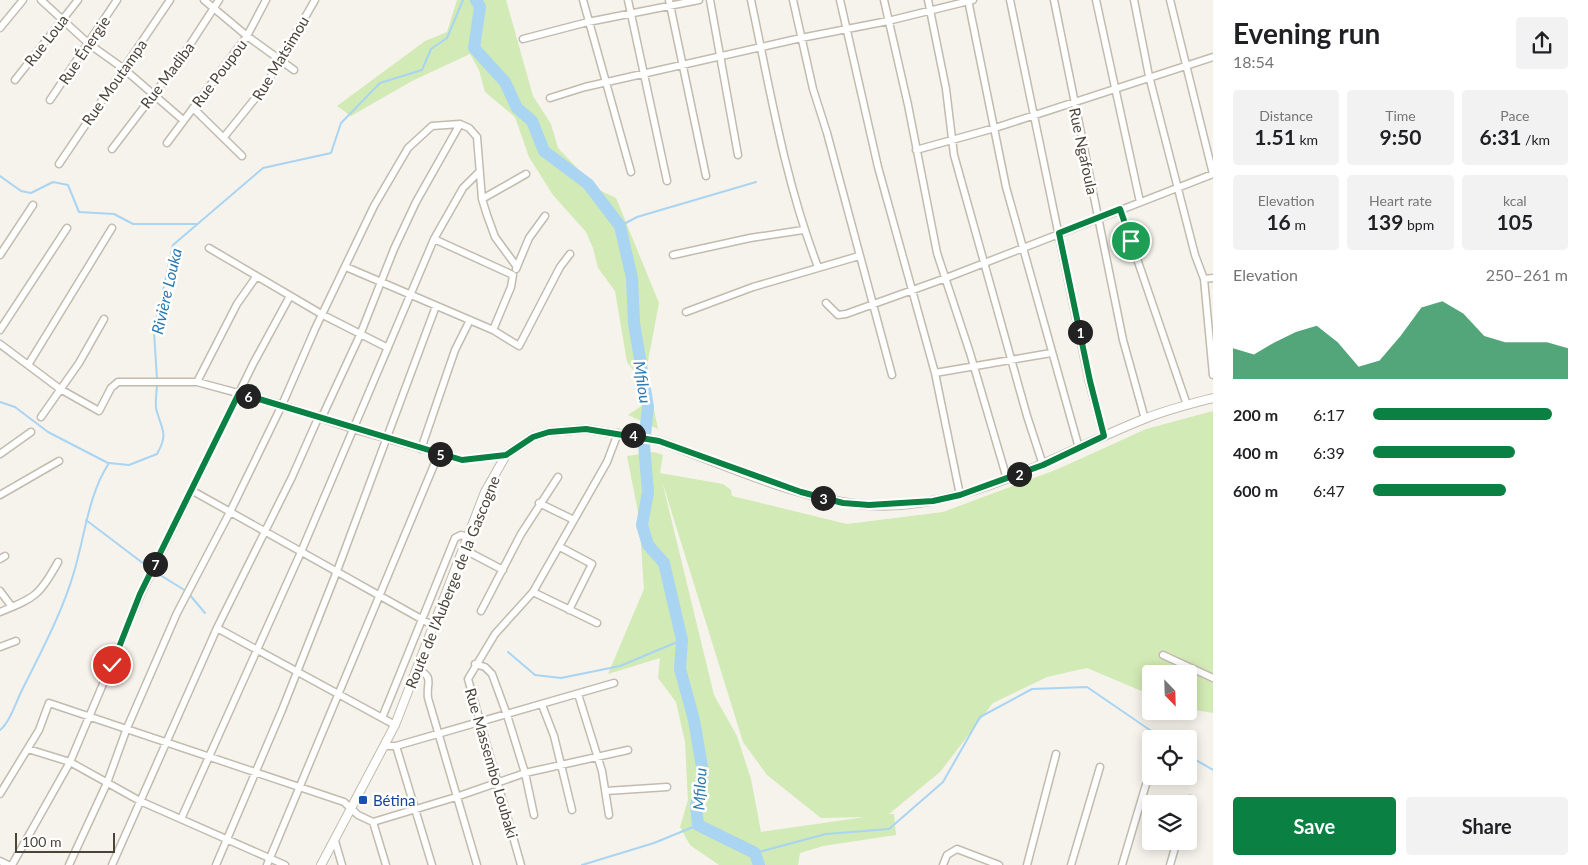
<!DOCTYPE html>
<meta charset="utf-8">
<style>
:root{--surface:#fff;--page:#f2f2f2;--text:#202124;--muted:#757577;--accent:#0b8043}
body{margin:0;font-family:Lato,sans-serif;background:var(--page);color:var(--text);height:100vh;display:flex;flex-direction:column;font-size:19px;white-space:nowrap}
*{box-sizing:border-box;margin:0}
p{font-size:16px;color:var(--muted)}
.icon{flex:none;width:28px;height:28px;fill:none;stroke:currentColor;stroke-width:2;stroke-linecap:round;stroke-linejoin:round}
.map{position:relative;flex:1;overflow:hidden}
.sheet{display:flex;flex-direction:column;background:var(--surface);width:375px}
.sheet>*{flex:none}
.needle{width:32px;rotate:157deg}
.fabs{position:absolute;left:1142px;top:665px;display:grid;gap:10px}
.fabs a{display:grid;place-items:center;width:55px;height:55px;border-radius:5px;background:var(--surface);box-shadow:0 2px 12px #0003;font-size:25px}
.scale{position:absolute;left:15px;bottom:12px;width:100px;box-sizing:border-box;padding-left:5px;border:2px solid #4b4439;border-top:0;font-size:14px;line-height:18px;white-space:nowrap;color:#4b4439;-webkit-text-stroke:4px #fff;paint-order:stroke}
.pin{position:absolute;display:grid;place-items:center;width:42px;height:42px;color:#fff;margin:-21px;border:2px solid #fff;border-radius:50%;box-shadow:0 1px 5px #0007}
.km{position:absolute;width:25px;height:25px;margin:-12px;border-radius:50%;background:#222;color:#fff;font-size:14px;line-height:25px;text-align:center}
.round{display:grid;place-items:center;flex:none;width:52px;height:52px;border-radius:5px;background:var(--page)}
.overview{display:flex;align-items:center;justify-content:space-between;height:85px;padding:0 20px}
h1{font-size:28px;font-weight:700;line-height:38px}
.figures{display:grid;grid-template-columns:repeat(3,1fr);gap:8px;height:85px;padding:5px 20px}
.figures div{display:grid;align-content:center;border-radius:5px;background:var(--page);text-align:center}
.figures b{font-size:21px;font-weight:700}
.figures small{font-size:14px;font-weight:400}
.figures p{font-size:14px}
.chart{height:140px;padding:10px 20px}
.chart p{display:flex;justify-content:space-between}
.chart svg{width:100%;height:90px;margin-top:5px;fill:var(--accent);opacity:.7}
.primary-button{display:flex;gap:10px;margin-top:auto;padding:10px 20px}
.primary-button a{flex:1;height:58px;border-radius:5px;background:var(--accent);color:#fff;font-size:20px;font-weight:700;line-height:58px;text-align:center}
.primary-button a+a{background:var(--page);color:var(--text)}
ul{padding:0 20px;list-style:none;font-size:16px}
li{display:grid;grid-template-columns:80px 60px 1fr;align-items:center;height:38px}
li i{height:12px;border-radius:6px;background:var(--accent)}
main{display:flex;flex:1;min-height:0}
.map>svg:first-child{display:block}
.green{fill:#d2eab5;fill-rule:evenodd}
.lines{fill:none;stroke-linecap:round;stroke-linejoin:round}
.stream{stroke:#a9d4f2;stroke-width:2}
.river{stroke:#a9d4f2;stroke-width:12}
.minor-casing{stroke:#c2bbae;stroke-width:9}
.tertiary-casing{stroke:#c2bbae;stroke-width:10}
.minor{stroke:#fff;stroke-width:6}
.tertiary{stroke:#fff;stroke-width:8}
.route-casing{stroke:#fff;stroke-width:10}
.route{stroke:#0b8043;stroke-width:6}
.transit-dot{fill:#1a4fb4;stroke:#fff;stroke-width:2}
.labels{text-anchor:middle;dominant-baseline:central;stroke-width:5;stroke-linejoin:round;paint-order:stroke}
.street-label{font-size:15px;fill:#4b4439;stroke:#fff}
.transit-label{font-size:15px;fill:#164399;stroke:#fff;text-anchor:start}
.water-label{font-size:16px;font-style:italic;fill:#2e7ab2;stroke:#fff}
</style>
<main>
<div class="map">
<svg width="1213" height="865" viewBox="0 0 1213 865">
<rect width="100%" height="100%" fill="#f6f3ec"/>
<path class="green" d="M457,0H506L533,96L551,124L558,148L597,189L616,198L659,303L646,372L658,429L628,415L643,405L637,375L627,362L615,291L598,268L593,248L586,232L553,195L529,157L515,117L485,92L479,70L470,54L412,81L351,116L337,106L425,41L447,32Z
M1213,411V713L1189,709V674H1151V695L1087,668L1047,677L993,703L940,772L889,814H894L896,835L823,846L800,853L798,865H719L690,845L680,827L688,800L685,742L676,702L658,678L660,658L608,674L644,589L639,517L627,456L654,452L663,455L660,473L723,484L731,490L732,496L847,524L943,512L1058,469L1146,429ZM662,481L743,742L767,775L821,818L865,817L761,832L751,779L737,736L714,695Z"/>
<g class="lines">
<path class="stream" d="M0,176L21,191L31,193L53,182L68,185L79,212L114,214L133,224H196
M620,226L637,217L756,182
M157,379L154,332L173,245L263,168L331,153L341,123L380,83L422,70L431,49L447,38L463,0
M0,402L15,407L48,432L108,463
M86,520L152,570L186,591
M189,594L205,613
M508,652L535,675L561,678L620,666L682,640
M0,730C10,722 16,702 22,690C40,654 63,611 74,572C85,536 88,495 109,463L129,465L157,454C168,434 163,432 157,412C154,405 157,392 157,384
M1189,756L1213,770
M755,853L826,834L889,829L943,782L980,717L1032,689L1087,687L1163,739
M582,865L654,843L698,825"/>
<path class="river" d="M476,0L480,7L474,48L505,82L517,108L532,121L544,151L588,184L620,226L632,278L634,323L648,407L644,444L648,492L642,525L648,545L664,563L682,640L680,669L694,720L703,773L696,805L698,825L755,853L759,865"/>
<g class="minor-casing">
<path id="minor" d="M41,0L89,44L124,69L183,120
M204,0L247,36L294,70
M583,0L631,172
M628,0L667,181
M669,0L706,176
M710,0L738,155
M751,0C770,90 785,181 818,267
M793,0L813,89L827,133L892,375
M840,0L878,167L935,373L960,495
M884,0L908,105L937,253L970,353L1007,479
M928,0L946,89L954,155L1027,416L1043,465
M968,0L1006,187L1079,448
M1010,0L1089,381L1104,436
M1054,0L1123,340L1145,419
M1096,0L1140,202
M1134,0L1149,76L1195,255L1204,279L1213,375
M0,28L23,0
M523,39L588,22L699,0
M15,80L78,0
M550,98L585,87L801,38L888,21L973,0
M50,100L117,0
M193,108L242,156
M224,137L266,85L315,0
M167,143L247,36L266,0
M112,149L180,60L219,0
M916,150L995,128L1213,57
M59,164L170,0
M482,199L526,174
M1120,209L1187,405
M434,239L513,275L511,287L493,330
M209,248L323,315L388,348
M0,255L33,205
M673,255L750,238L803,230
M346,267L493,330L519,346L560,267L570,254
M516,269L529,238L545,216
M1204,279L1213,278
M826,303L838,315L846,314L946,278L1213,174L1170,0
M686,312L753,287L859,256
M0,330L67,228
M0,344L60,389L99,411L111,388L118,382H197L282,405L353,429L462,460L506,455
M28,365L112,228
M935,373L1051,353
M197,382L237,304L256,277
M41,417L79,363L104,319
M322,417L360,335L394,249L416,202L460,124
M421,449L455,350L470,320
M0,454L31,432
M191,490L432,625
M0,495L59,461
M539,503L574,520
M560,547L592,564L569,610
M463,549L503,570
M0,559L5,556
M0,591L12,607
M481,611L521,534L558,477
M0,612C35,598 40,595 58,562
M597,623L533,592L607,462L618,433
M217,628L395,725
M0,647L16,641
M1163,655L1213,678
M475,664L485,667L492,674L507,715L525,773L534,815
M417,669C435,678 426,681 428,698L477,865
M578,694L602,771L609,815
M542,705L554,736L572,810
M382,718L455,538L461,535L468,537
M384,746H396L614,683
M396,746L432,865
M28,749L70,762L140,801L285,865
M606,791L667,787
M0,794L39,730L49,703L344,802L358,815L373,822L456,797L525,773L628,750
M1189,804L1190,799
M181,819L301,552L434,239L463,188L479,172
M373,822L386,865
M335,841L342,865
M0,861L8,865
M12,865L70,762L141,594L253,364L290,296
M69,865L107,783L127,728L177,613L230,512L282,405L315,329L374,206L408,148L432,126L460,124L469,128L477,137L482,199L487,215L495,237L517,267
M112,865L217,628L292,477L319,416
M216,865L282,710L337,571L436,306
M267,865L439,453
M521,865L468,679L495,634L533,592
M943,865L947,855L957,849L999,865
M1027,865L1056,754
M1071,865L1100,767
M1122,865L1147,781
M1170,865L1177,841"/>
</g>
<g class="tertiary-casing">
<path id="tertiary" d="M321,865L395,725L485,492L506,455L533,437L549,432L586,429L659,441C718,462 780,491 842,502C951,522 1048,457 1144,419C1166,410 1190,404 1213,398"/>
</g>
<use href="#minor" class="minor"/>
<use href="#tertiary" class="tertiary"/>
</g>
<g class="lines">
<g class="route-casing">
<path id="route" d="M112,665L140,594L239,393L462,460L506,455L533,437L549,432L586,429L659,441L801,492L843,503L869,505L933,501L960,495L1043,465L1104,436L1090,381L1059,233L1120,209L1131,241"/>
</g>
<use href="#route" class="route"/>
</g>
<rect class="transit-dot" x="358" y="795" width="10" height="10" rx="2.5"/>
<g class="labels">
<g class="street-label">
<text transform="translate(46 40) rotate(-52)">Rue Loua</text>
<text transform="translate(84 50) rotate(-56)">Rue Énergie</text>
<text transform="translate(280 58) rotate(-59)">Rue Matsimou</text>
<text transform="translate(219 73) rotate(-53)">Rue Poupou</text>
<text transform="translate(167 75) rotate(-53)">Rue Madiba</text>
<text transform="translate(114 82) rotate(-55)">Rue Moutampa</text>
<text transform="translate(1084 151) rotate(78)">Rue Ngafoula</text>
<text transform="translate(452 582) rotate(-68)">Route de l'Auberge de la Gascogne</text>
<text transform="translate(492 763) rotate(74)">Rue Massembo Loubaki</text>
</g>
<g class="transit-label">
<text x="373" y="800">Bétina</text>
</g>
<g class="water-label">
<text transform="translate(166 291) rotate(-77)">Rivière Louka</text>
<text transform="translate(643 382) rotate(81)">Mfilou</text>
<text transform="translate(699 789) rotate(-87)">Mfilou</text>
</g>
</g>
</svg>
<div class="fabs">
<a><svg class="needle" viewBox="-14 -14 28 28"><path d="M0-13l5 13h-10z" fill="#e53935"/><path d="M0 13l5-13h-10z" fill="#757577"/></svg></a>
<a><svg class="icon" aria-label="locate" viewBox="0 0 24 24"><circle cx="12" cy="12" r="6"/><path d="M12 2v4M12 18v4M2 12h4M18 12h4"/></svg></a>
<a><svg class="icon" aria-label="layers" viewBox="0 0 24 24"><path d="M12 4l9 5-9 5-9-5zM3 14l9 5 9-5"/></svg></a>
</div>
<div class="scale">100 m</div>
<div class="pin" style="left:1131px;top:241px;background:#1e9e55"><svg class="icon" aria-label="arrive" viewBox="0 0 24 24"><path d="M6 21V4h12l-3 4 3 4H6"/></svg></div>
<div class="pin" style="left:112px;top:665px;background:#d93025"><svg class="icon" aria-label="check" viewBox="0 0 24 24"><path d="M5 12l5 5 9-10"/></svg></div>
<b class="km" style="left:1080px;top:332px">1</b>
<b class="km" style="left:1019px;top:474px">2</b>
<b class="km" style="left:823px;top:498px">3</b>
<b class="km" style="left:633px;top:435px">4</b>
<b class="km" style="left:440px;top:454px">5</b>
<b class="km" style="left:248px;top:396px">6</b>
<b class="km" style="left:155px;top:564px">7</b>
</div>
<section class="sheet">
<div class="overview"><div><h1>Evening run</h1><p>18:54</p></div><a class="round"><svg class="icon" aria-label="share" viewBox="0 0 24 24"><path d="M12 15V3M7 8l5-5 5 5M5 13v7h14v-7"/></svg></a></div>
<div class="figures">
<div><p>Distance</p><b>1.51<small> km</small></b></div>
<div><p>Time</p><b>9:50</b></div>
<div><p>Pace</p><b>6:31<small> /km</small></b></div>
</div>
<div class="figures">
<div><p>Elevation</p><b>16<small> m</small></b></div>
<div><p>Heart rate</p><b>139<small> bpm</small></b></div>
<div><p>kcal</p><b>105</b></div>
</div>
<div class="chart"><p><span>Elevation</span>250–261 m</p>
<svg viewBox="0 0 160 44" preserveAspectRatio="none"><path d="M0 44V29L10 32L20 26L30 21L40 18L50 26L60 38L70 35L80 23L90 9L100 6L110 12L120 23L130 26L140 26L150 26L160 29V44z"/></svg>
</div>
<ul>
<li><b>200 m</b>6:17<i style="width:92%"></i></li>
<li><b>400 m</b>6:39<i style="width:73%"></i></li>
<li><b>600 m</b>6:47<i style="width:68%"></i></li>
</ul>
<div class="primary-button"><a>Save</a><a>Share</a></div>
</section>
</main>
